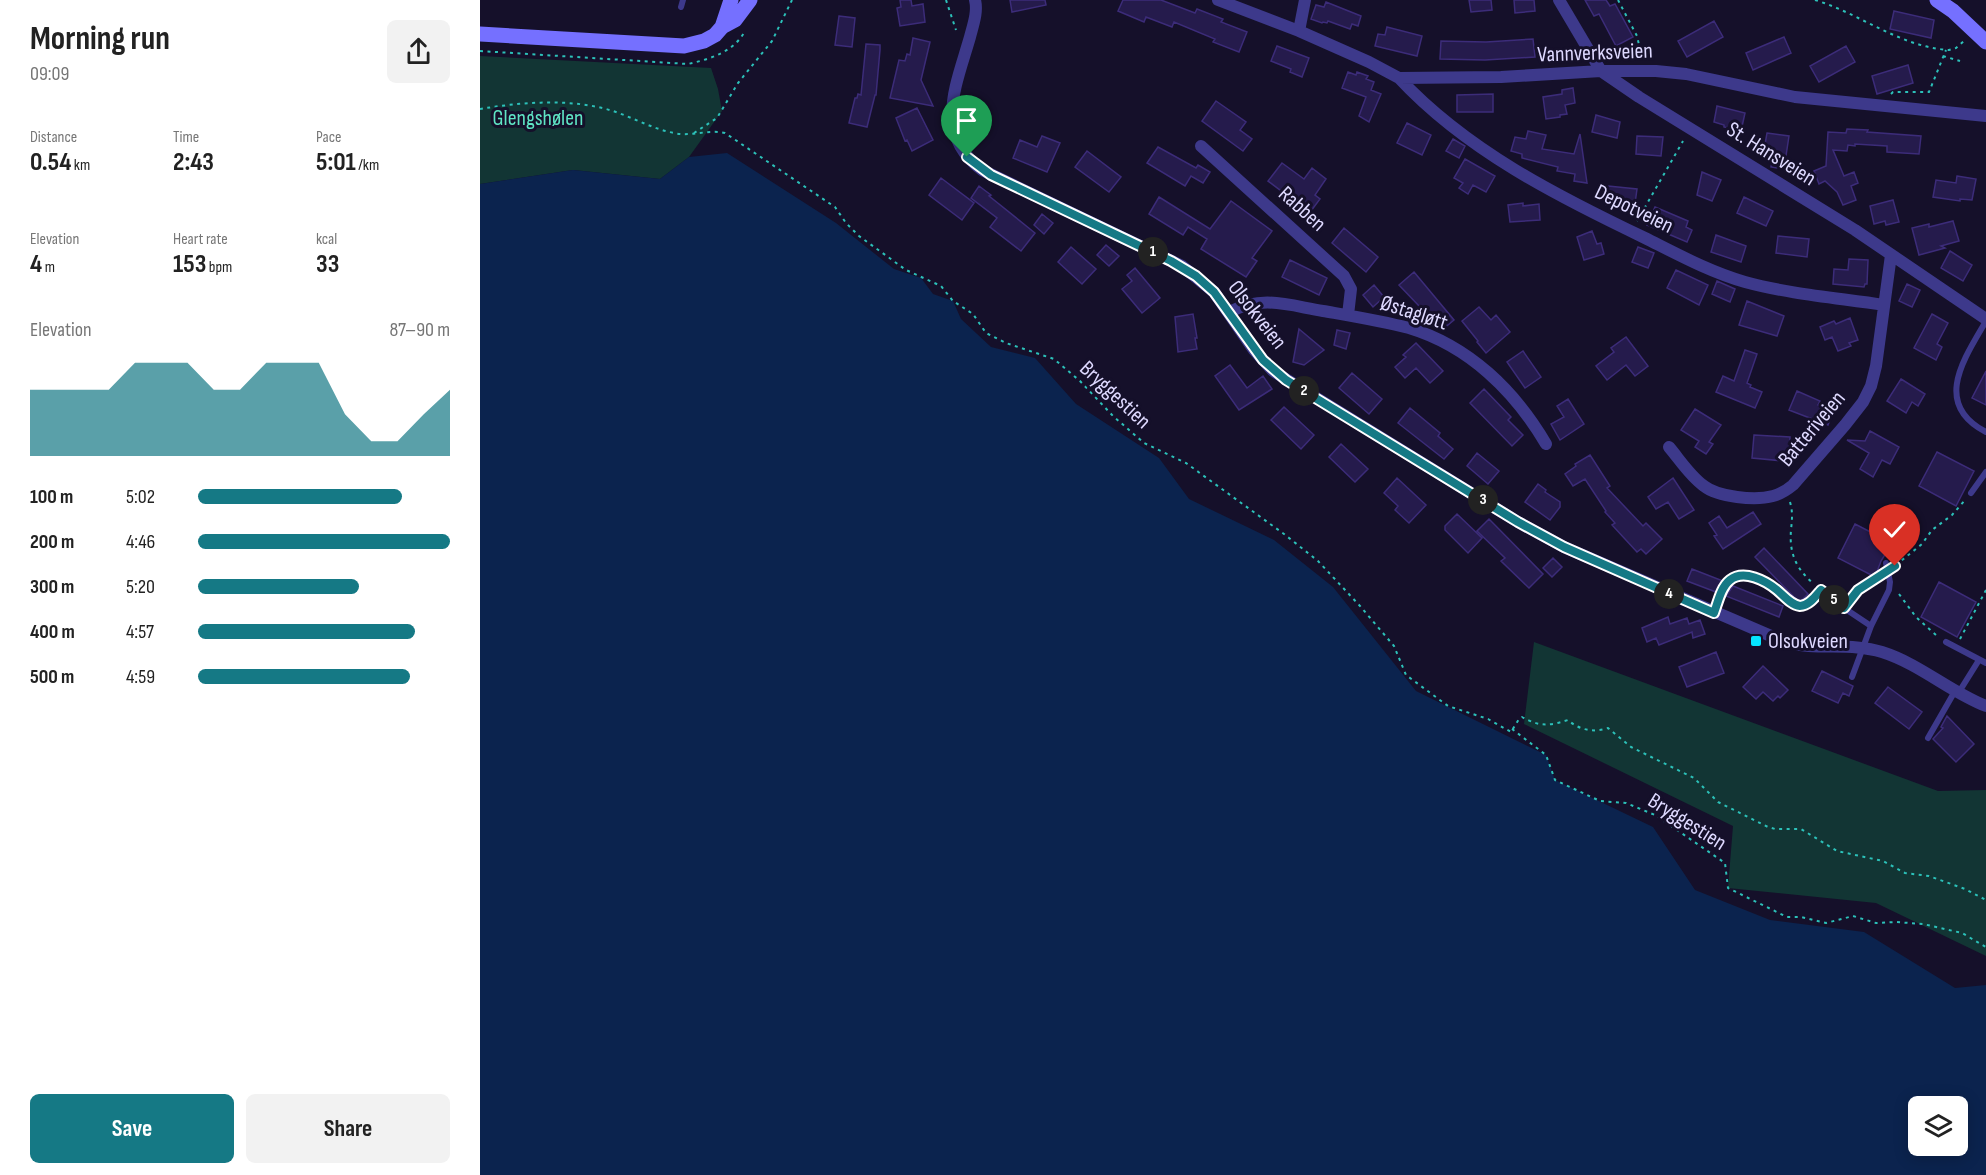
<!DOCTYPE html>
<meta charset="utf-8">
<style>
:root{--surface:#fff;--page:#f2f2f2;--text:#222;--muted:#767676;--accent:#157985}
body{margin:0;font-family:"Sofia Sans Condensed",sans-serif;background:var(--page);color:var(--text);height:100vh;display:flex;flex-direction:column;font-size:22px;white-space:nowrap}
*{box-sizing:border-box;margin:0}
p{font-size:20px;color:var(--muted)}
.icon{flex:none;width:33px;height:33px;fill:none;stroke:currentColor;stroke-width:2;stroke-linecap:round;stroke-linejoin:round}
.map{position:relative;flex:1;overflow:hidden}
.details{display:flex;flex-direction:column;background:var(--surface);width:480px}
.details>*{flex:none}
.fabs{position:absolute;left:1428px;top:1096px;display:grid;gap:12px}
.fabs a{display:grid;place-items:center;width:60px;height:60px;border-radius:9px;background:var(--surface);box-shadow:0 3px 15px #0003;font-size:30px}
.pin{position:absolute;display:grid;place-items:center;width:51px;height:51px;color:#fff;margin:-62px -26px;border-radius:50% 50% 50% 0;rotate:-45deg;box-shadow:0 0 6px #0007}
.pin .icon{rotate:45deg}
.km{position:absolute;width:30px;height:30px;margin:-15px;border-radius:50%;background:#222;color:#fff;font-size:16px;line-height:30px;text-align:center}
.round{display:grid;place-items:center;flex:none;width:63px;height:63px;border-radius:9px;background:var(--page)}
.head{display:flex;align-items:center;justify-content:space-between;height:102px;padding:0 30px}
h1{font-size:33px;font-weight:700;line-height:45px}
.figures{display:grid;grid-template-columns:repeat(3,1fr);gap:9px;height:102px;padding:6px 30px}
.figures div{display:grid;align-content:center}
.figures b{font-size:26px;font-weight:700}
.figures small{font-size:16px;font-weight:400}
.figures p{font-size:16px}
.chart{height:168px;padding:12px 30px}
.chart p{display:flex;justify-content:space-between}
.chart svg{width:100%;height:108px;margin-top:6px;fill:var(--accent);opacity:.7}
.action{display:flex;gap:12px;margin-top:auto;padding:12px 30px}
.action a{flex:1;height:69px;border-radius:9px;background:var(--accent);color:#fff;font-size:24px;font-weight:700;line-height:69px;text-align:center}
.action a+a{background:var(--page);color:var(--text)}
ul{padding:0 30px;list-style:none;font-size:20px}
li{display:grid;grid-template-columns:96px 72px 1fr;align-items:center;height:45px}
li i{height:15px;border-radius:8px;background:var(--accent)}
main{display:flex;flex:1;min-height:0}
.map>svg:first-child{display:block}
.green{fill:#123534}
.water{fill:#0b234e;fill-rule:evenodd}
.building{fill:#251b4c;stroke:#3c2c79;stroke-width:1.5}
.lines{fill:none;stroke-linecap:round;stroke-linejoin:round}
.path{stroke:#2cc1b9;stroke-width:2;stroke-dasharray:3 4.5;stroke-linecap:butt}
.lane{stroke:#3d398b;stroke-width:6}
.street{stroke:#3d398b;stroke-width:12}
.secondary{stroke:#7570ff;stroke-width:15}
.route-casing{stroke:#fff;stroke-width:12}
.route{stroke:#157985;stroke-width:8}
.poi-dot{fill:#05e4ff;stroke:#15102a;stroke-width:2}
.labels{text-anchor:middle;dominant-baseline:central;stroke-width:6;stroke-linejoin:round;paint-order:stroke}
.street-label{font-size:22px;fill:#ded9ff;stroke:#15102a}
.park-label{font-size:22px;fill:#5fe5c5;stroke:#15102a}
.poi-label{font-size:22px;fill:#ded9ff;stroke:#15102a;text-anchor:start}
</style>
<main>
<section class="details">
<div class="head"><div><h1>Morning run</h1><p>09:09</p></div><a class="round"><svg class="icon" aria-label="share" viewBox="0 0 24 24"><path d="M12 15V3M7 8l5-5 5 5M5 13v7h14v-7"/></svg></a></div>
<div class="figures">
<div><p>Distance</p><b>0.54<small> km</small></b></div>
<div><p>Time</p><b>2:43</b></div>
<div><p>Pace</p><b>5:01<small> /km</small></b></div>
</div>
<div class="figures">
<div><p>Elevation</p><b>4<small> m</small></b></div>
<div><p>Heart rate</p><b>153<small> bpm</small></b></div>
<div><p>kcal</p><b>33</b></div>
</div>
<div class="chart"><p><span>Elevation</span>87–90 m</p>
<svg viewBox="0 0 160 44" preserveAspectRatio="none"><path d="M0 44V17L10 17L20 17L30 17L40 6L50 6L60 6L70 17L80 17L90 6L100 6L110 6L120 27L130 38L140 38L150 27L160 17V44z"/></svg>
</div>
<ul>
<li><b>100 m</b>5:02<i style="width:81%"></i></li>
<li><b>200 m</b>4:46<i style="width:100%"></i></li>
<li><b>300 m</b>5:20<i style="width:64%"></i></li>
<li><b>400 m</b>4:57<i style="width:86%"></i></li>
<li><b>500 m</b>4:59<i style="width:84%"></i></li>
</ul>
<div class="action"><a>Save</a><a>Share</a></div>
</section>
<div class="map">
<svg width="1506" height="1175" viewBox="0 0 1506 1175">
<rect width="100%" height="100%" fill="#15102a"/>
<path class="green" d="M0,56L231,68L238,89L242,111L209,157L180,179L93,170L0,184Z
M1054,642L1458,791L1506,790V956L1396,903L1248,888L1253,826L1044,724Z"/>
<path class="water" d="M247,153L356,223L414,269L441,278L453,294L473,301L481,319L511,347L555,358L596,404L679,458L709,499L794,540L853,587L936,691L1066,755L1075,780L1173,827L1215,890L1290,920L1384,932L1475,988L1506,985V1175H0V184L93,170L180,179L209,157ZM1438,1107H1478V1146H1438Z"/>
<path class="building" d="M420,0H431L432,6L443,4L445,22L420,26L417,8L421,7Z
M530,0H565L566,5L532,12Z
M643,0H681L715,13L717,9L743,19L741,22L767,32L759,52L733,42L735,39L694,22L692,27L666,17L664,22L638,11Z
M989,0H1011L1012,10L991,12Z
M1034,0H1054L1055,11L1035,13Z
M1105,0H1126L1130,6L1135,4L1153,37L1136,46L1119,14L1114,16Z
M846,2L881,16L878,26L872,24L870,29L848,21L847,23L843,22L842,23L831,19L836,5L844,7Z
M1414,11L1454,20L1451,38L1410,29Z
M359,16L375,18L372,47L355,45Z
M1234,21L1243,37L1207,57L1198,41Z
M907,27L942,36L937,56L895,46L898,34L905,35Z
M1304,37L1311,53L1273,70L1266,53Z
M433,38L450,42L441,80L453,106L410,98L419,60L425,61L427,54L430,55Z
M1053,39L1055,57L1005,60L960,59L961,41L1006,42Z
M386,44L400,45V50L396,95H395L387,127L369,123L375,98H377L378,94L381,95Z
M797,46L829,58L822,77L810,72L811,69L791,61Z
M1366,46L1375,62L1339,82L1330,66Z
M1428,65L1433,83L1397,94L1392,76Z
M868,72L876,75L877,72L888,76L886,79L894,82L891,90L901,94L889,122L879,116L886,97L862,88Z
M1093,88L1095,103L1085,105L1087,114L1080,115V117L1066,119L1063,97L1082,94V90Z
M1013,94V112H977V95Z
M736,101L766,122L760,130L772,139L763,151L722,121Z
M1237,106L1265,113L1261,131L1244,127V125L1234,122Z
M437,108L453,140L432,151L427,140L425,141L416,118Z
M1116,115L1140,122L1137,138L1112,132Z
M927,123L951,135L942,155L917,143Z
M1367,129L1388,130L1387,132L1441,136L1439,154L1407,152V146L1375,144V146L1368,145L1367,151L1353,150L1364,176L1374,172L1378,183L1371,186L1376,200L1363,205L1357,192L1345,181L1339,184L1334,171L1346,166L1348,132L1366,133Z
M1048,131L1066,135L1062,149L1094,154L1100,134L1107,183L1094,181L1095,174L1077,171L1078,167L1042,158V154L1031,151L1035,137L1046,139Z
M1287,133L1309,136L1304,169L1291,167L1294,152L1284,150Z
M562,136L580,143L567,172L533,158L540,140L557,147Z
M1157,136L1183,137L1181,156L1156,154Z
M973,139L985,146L979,158L966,151Z
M678,147L716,168L718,165L730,172L723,183L711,176L705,186L667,163Z
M607,151L641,177L629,192L595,167Z
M985,159L1015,176L1006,192L993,185L988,194L979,188L983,183L974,178Z
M802,163L824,179L832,168L846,179L835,195L840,199L831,211L826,208L825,209L788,181Z
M1222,172L1241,180L1232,201L1217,195Z
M1477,176L1496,179L1492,200L1480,199V201L1453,197L1456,180L1476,183Z
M461,178L494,203L482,220L449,195Z
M499,186L511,195L509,196L555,233L541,251L510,227L517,218L491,198Z
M1128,186L1157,189L1154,211L1138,209V206L1126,205Z
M679,197L730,229L751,201L792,231L772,258L777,261L766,277L721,249L727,239L708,227L703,235L669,214Z
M1264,197L1293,211L1286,226L1257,213Z
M1413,200L1419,222L1406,225L1405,221L1394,224L1390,206Z
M1043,203V206L1059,204L1060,220L1030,222L1028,205Z
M1175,207L1208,221L1206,227L1212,230L1207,242L1167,225Z
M562,214L573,223L564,234L554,225Z
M1473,221L1479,241L1461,246L1465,248L1439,255L1432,228L1449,224V227Z
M864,228L898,257L886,272L852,243Z
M1112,231L1117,244L1121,243L1124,254L1104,260L1097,237Z
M1236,235L1266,246L1261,262L1231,252Z
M1298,236L1329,239L1327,257L1296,253Z
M626,245L639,256L629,266L617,255Z
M591,247L616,269L602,284L578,262Z
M1158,247L1174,253L1168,268L1152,262Z
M1470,251L1492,265L1483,281L1461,268Z
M1369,259L1388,260L1387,284H1385L1384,287L1353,284L1354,269L1368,270Z
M810,260L847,278L839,295L802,277Z
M655,268L680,298L662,313L642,289L652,281L647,275Z
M1196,270L1228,285L1219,305L1187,288Z
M934,272L974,320L962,330L919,285Z
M1237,281L1255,289L1250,302L1232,294Z
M1427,284L1440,290L1432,307L1419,301Z
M894,285L904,297L893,307L883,295Z
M1267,301L1304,316L1297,336L1259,325Z
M999,307L1011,320L1016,315L1030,332L1006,353L997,342L998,341L982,321Z
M713,314L717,338H715L717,349L698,352L695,317Z
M1452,314L1468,323L1457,344L1462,347L1456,360L1434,348Z
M1370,318L1378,340L1369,343L1371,346L1358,351L1352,337L1345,340L1340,327L1354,321L1356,324Z
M819,329L844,350L824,365L813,362Z
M857,330L870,333L866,349L854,345Z
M1146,337L1168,366L1155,376L1146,365L1127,380L1116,366L1134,352L1131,348Z
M936,343L963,371L950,383L936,368L925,378L915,367L926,357L923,355Z
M1265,350L1277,354L1267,383L1271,385L1270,387L1282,392L1275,408L1236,392L1243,376L1254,381Z
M1043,351L1061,377L1045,388L1027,362Z
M750,365L767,388L783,376L792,389L759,410L735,376Z
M1506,371V405L1492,398Z
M872,373L902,399L889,414L859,388Z
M1421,379L1445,394L1438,406L1432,402L1426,413L1407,401Z
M1004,389L1031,417L1028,420L1043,435L1032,446L990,403Z
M1317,391L1340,401L1338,405L1353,412L1348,425L1309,410Z
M1088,399L1104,424L1080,440L1071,424L1084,417L1077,406Z
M804,407L834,435L821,449L791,420Z
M930,408L960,433L958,436L973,449L964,459L918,423Z
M1215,409L1241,425L1229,442L1233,444L1226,454L1215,447L1219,441L1201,430Z
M1390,431L1419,447L1410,464L1402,460L1393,477L1380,469L1389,453L1367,440L1385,441Z
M1274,435L1310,437L1309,453L1304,452V461L1272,458Z
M861,444L888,469L875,482L849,457Z
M1457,452L1494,471L1476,506L1439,486Z
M997,453L1019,471L1008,484L987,466Z
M1110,455L1130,486L1127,488L1163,526L1166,523L1182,539L1166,554L1161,549L1157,552L1132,525L1135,523L1125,512L1126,511L1105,479L1093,486L1085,474L1096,466L1095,464Z
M917,478L946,505L929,523L915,510L918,506L904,493Z
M1193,478L1214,510L1199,519L1188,502L1176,509L1168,497Z
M1058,484L1066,490L1065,492L1080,502V507L1070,520L1045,502Z
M1273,512L1281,524L1243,549L1234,536L1237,535L1229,523L1239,516L1247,528Z
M977,514L1002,538L988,553L965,530V526Z
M1009,519L1063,574L1049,588L1021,561L1025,558L997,531Z
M1375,524L1412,543L1401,561L1395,577L1358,558Z
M1284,548L1328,594L1321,601L1317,600L1275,557Z
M1073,558L1082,567L1072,577L1063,568Z
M1212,569L1243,581V582L1236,592L1207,581Z
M1459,582L1496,602L1477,637L1441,617Z
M1253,586L1303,606L1299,617L1246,596Z
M1188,617L1190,624L1207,618L1209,624L1220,620L1225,634L1213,638L1212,632L1179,645L1176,638L1167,642L1162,628Z
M1236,652L1244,673L1207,687L1199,667Z
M1283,666L1308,690L1300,698L1298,696L1293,701L1283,692L1276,699L1263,687Z
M1342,671L1373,686L1369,696L1363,693L1358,703L1332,691Z
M1408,687L1442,712L1429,729L1395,703Z
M1467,716L1494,744L1476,762L1453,739L1463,728L1461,727Z"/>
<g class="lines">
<path class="path" d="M466,0L476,30
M1138,0L1157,36L1162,58
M1335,0C1381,14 1420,47 1469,50L1476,48L1484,41
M0,51L208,64C230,59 254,52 265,31
M1463,56L1480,61
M1411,94L1413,92H1449L1466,50
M0,109C42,102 92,98 133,111C154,118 173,129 194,133C211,137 228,129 245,133L355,207L366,223L379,236L426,270L461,286L473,301L493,314L506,333L526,343L574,359L600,381L633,416L664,443L706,463L804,534L838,561L880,606L914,646L926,675L968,706L1008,719L1031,732L1039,719L1042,717C1060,727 1069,726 1088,720C1099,730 1114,733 1128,728L1151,747L1214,778L1238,802L1288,827L1295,829H1321L1357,851L1403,861L1425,873L1449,876L1485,889L1506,900
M214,133L237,118L258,83L292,41L312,0
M1157,221L1203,141
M1310,502C1313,512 1312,520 1311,530C1309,553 1316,569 1334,584
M1416,565L1442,544L1452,530L1472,515L1486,499
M1419,594L1436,617L1457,636
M1369,601L1378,590L1399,576
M1480,639L1506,590
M1032,729L1066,755L1075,780L1120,801L1146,803L1175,815L1245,863L1248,888L1307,917H1321L1346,923L1373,916L1396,923L1416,922L1443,924L1482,933L1506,947"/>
<path class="lane" d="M201,7L203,0
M1506,321C1484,359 1452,404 1506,432
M1491,493L1506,472
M1234,612L1241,593L1251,579C1271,571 1288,582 1303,595C1307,599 1312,605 1319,606C1328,607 1336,596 1341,590L1364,608L1391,626
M1466,642L1506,663
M1372,677L1391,626L1409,590L1410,582L1406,563
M1479,692L1499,660
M1448,738L1475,691"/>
<path class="street" d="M495,0C498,12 493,25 490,37C476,86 453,133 502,170L702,266L734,292L774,350L793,371L1038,522L1084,547L1305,642C1337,651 1370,642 1402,652C1440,664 1470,692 1506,706
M738,0L819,31L889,62L919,78L1021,77L1121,71H1176L1206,74L1315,97L1506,116
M1079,0L1121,71L1159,97L1375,230L1506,319
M819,31L825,0
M919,78C986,150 1077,196 1165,238C1197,254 1230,272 1265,282C1309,294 1358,298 1404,305
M721,146L864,276L871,289L868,315
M749,312C783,295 807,305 843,311C871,316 901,321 929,328C989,346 1035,391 1066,444
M1189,447C1200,460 1210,476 1224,486C1238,497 1275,501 1293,496C1301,494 1307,490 1313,485L1365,425L1383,402L1391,386L1396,366L1411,255"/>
<path class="secondary" d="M1457,0L1473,11L1506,42
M242,27L251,0
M0,34L204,46L224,41L235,35L242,27L255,20L270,0"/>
</g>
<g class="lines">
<g class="route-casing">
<path id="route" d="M487,157L511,175L691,261L716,276L734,292L783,360L806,380L1038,522L1084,547L1234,613C1238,602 1241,587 1250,580C1264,569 1286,581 1297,590C1303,595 1311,605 1320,606C1329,606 1336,596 1341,590L1364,608L1378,590L1415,566"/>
</g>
<use href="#route" class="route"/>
</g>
<rect class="poi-dot" x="1270" y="635" width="12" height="12" rx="3"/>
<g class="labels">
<g class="street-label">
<text transform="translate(1115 53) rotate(-2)">Vannverksveien</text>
<text transform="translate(1291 154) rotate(32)">St. Hansveien</text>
<text transform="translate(822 209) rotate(42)">Rabben</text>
<text transform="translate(1154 209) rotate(26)">Depotveien</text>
<text transform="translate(934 313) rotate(18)">Østagløtt</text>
<text transform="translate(777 315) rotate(52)">Olsokveien</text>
<text transform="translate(635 395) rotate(43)">Bryggestien</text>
<text transform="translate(1332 429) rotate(-50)">Batteriveien</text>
<text transform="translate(1207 822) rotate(32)">Bryggestien</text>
</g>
<g class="park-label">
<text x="58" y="118">Glengshølen</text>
</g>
<g class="poi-label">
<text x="1288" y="641">Olsokveien</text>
</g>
</g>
</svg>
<div class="fabs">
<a><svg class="icon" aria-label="layers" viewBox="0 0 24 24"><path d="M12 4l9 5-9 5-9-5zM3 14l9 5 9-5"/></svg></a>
</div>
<div class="pin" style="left:487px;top:157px;background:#1e9e55"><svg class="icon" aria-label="arrive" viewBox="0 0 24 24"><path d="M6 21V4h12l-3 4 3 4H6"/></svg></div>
<div class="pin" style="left:1415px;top:566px;background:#d93025"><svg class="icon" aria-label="check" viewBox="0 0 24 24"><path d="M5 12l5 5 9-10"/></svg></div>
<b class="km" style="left:673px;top:252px">1</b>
<b class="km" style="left:824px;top:391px">2</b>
<b class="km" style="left:1003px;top:500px">3</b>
<b class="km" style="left:1189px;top:594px">4</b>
<b class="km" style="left:1354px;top:600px">5</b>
</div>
</main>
